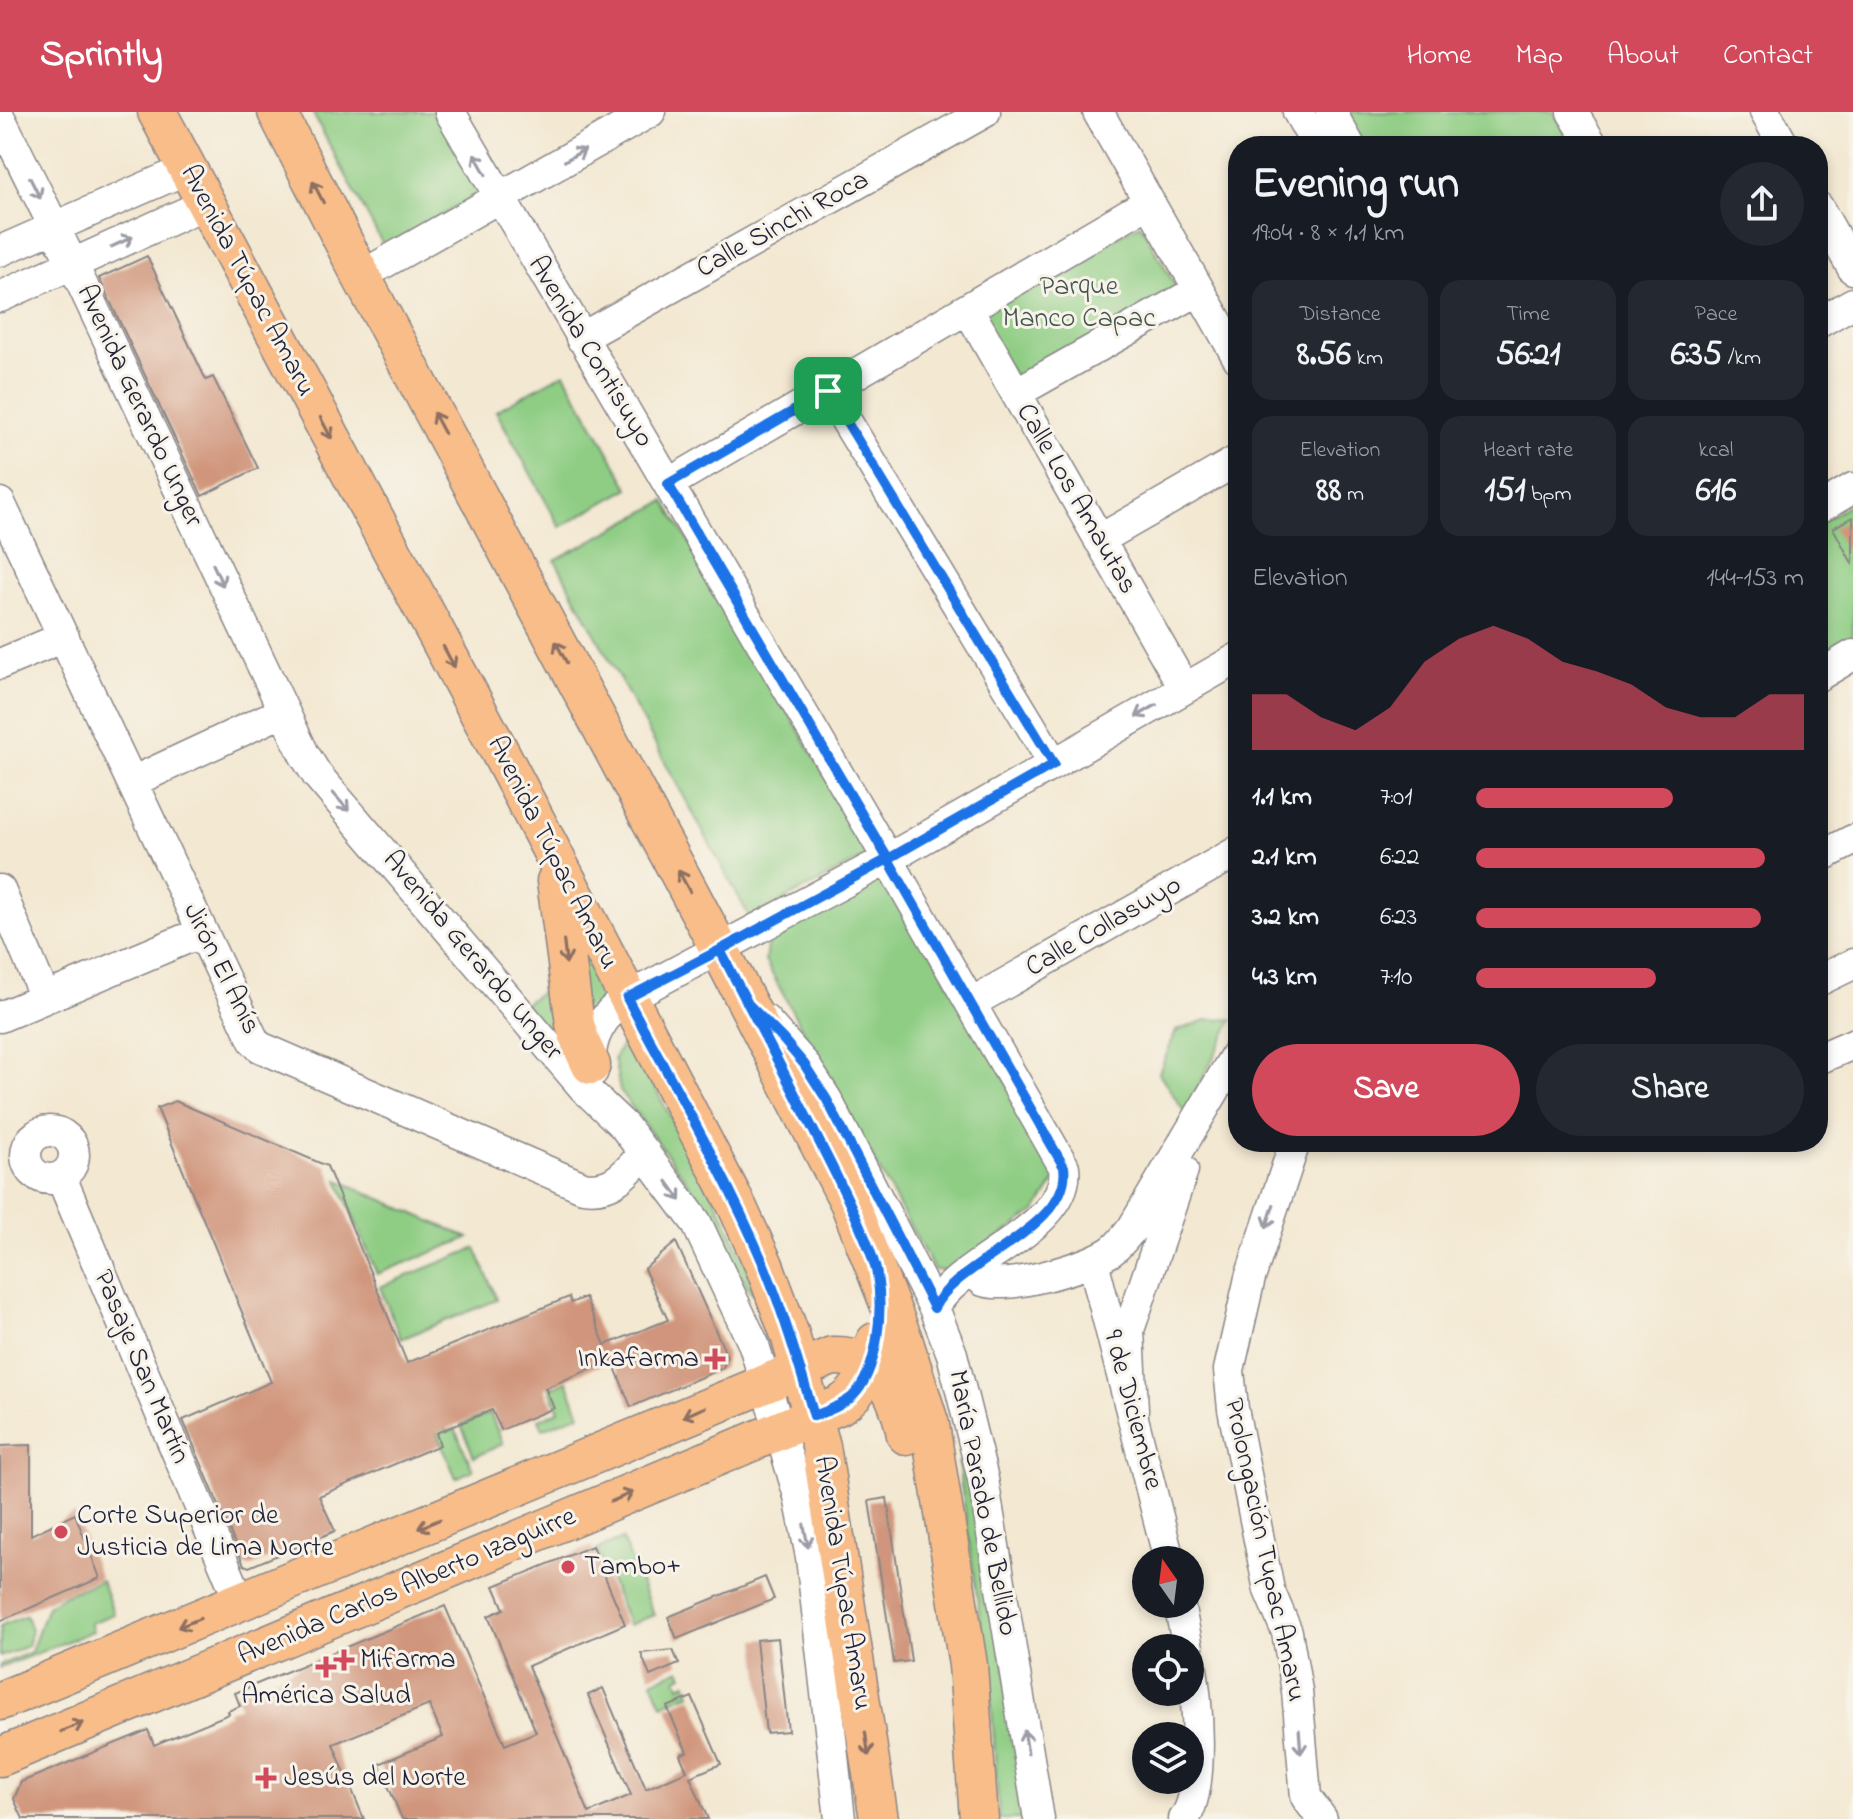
<!DOCTYPE html>
<meta charset="utf-8">
<style>
:root{--surface:#171b24;--page:#242831;--text:#f1f3f6;--muted:#9ea1a6;--accent:#d1495b}
body{margin:0;font-family:"Indie Flower",sans-serif;background:var(--page);color:var(--text);height:100vh;display:flex;flex-direction:column;font-size:30px;white-space:nowrap}
*{box-sizing:border-box;margin:0}
p{font-size:26px;color:var(--muted)}
.icon{flex:none;width:44px;height:44px;fill:none;stroke:currentColor;stroke-width:2;stroke-linecap:round;stroke-linejoin:round}
.map{position:relative;flex:1;overflow:hidden}
.drawer{position:absolute;left:1228px;top:24px;width:600px;height:1016px;display:flex;flex-direction:column;background:var(--surface);border-radius:32px;box-shadow:0 4px 12px #0003}
.drawer>*{flex:none}
.needle{width:52px;rotate:346deg}
.fabs{position:absolute;left:1132px;top:1434px;display:grid;gap:16px}
.fabs a{display:grid;place-items:center;width:72px;height:72px;border-radius:50%;background:var(--surface);box-shadow:0 4px 12px #0003;font-size:40px}
.pin{position:absolute;display:grid;place-items:center;width:68px;height:68px;color:#fff;margin:-34px;border-radius:16px;box-shadow:0 4px 12px #0006}
.round{display:grid;place-items:center;flex:none;width:84px;height:84px;border-radius:42px;background:var(--page)}
.overview{display:flex;align-items:center;justify-content:space-between;height:136px;padding:0 24px}
h1{font-size:44px;font-weight:700;line-height:60px}
.figures{display:grid;grid-template-columns:repeat(3,1fr);gap:12px;height:136px;padding:8px 24px}
.figures div{display:grid;align-content:center;border-radius:20px;background:var(--page);text-align:center}
.figures b{font-size:34px;font-weight:700}
.figures small{font-size:22px;font-weight:400}
.figures p{font-size:22px}
.chart{height:224px;padding:16px 24px}
.chart p{display:flex;justify-content:space-between}
.chart svg{width:100%;height:144px;margin-top:8px;fill:var(--accent);opacity:.7}
.button{display:flex;gap:16px;margin-top:auto;padding:16px 24px}
.button a{flex:1;height:92px;border-radius:48px;background:var(--accent);color:#fff;font-size:32px;font-weight:700;line-height:92px;text-align:center}
.button a+a{background:var(--page);color:var(--text)}
ul{padding:0 24px;list-style:none;font-size:26px}
li{display:grid;grid-template-columns:128px 96px 1fr;align-items:center;height:60px}
li i{height:20px;border-radius:10px;background:var(--accent)}
header{display:flex;align-items:center;gap:48px;box-sizing:border-box;height:112px;padding:0 40px;background:var(--accent);color:#fff}
header strong{font-size:38px}
nav{display:flex;gap:44px;margin-inline-start:auto;font-size:28px}
.map>svg:first-child{display:block}
.green{fill:#8fcd84;stroke:#587860;stroke-width:2}
.building{fill:#d0957b}
.lines{fill:none;stroke-linecap:round;stroke-linejoin:round}
.minor-casing{stroke:#8a8586;stroke-width:33}
.major-casing{stroke:#8a8586;stroke-width:41}
.minor{stroke:#fff;stroke-width:30}
.major{stroke:#f8bd89;stroke-width:38}
.oneway{stroke:#9c9ca7}
.oneway2{stroke:#8d7062}
.route-casing{stroke:#fff;stroke-width:16}
.route{stroke:#1a73e8;stroke-width:10}
.poi-dot{fill:#d1495b;stroke:#f7f3e8;stroke-width:3}
.labels{text-anchor:middle;dominant-baseline:central;stroke-width:6;stroke-linejoin:round;paint-order:stroke}
.street-label{font-size:28px;fill:#22223b;stroke:#f7f3e8}
.park-label{font-size:28px;fill:#435551;stroke:#f7f3e8}
.poi-label{font-size:28px;fill:#22223b;stroke:#f7f3e8;text-anchor:start}
</style>
<header>
<strong>Sprintly</strong>
<nav><a>Home</a><a>Map</a><a>About</a><a>Contact</a></nav>
</header>
<div class="map">
<svg width="1853" height="1707" viewBox="0 0 1853 1707">
<rect width="100%" height="100%" fill="#f7f3e8"/>
<filter id="ink" filterUnits="userSpaceOnUse"><feTurbulence type="fractalNoise" baseFrequency=".0125" numOctaves="2"/><feDisplacementMap in="SourceGraphic" scale="16" xChannelSelector="R" yChannelSelector="G"/><feConvolveMatrix kernelMatrix="1 2 1 2 8 2 1 2 1" color-interpolation-filters="sRGB"/></filter>
<filter id="wash" filterUnits="userSpaceOnUse"><feTurbulence type="fractalNoise" baseFrequency=".006" numOctaves="4" result="noise"/><feDisplacementMap in="SourceGraphic" scale="32" xChannelSelector="R" yChannelSelector="G"/><feGaussianBlur stdDeviation="1.8" result="paint"/><feColorMatrix in="noise" values="0 0 0 0 0 0 0 0 0 0 0 0 0 0 0 0 0 1.4 0 .05"/><feComposite in="paint" operator="in"/></filter>
<g filter="url(#wash)">
<rect width="100%" height="100%" fill="#f3e8d2"/>
<path class="green" d="M312,0H440L486,79L384,135Z
M1337,0H1553L1573,34H1357Z
M1140,112L1179,180L1018,272L979,203Z
M564,261L629,376L560,415L496,299Z
M665,389L871,742L750,806L555,448Z
M1853,391V520L1851,537L1818,557V412Z
M885,759L1060,1062L1035,1100L950,1159L934,1158L765,849L767,834L775,822Z
M572,816L610,890L586,921Z
M561,865L583,961L524,892Z
M1233,907L1185,1001L1159,961L1176,919L1206,908Z
M627,924L728,1111L757,1181L751,1180L688,1071L620,979L614,946Z
M338,1068L469,1126L377,1162Z
M476,1136L497,1188L401,1227L380,1175Z
M567,1269L580,1302L543,1317L539,1307L559,1299L550,1276Z
M490,1301L503,1332L474,1345L461,1313Z
M443,1311L447,1320L455,1317L473,1358L456,1366L434,1315Z
M971,1347L1030,1707H999L991,1584L958,1351Z
M622,1427L654,1503L629,1513L597,1438Z
M101,1468L114,1502L90,1511L93,1519L0,1556V1553L31,1540L47,1494L65,1483Z
M26,1503L31,1519L27,1534L0,1545V1514Z
M680,1557L683,1563L677,1566L680,1574L686,1571L691,1581L662,1593L652,1569Z"/>
<g id="blocks">
<path class="building" d="M147,144L206,268L213,265L258,356L202,384L99,166Z
M1853,405V453L1833,416Z
M175,989L327,1054L407,1251L569,1185L571,1191L585,1185L605,1233L668,1208L644,1157L676,1130L727,1244L723,1256L631,1295L612,1248L545,1276L554,1296L501,1318L492,1298L436,1321L440,1333L319,1384L335,1419L249,1455L244,1453L183,1308L271,1270L157,996Z
M31,1333V1423L75,1402L100,1466L0,1509V1334Z
M887,1386L911,1549L894,1551L869,1389Z
M592,1434L625,1512L528,1554L589,1701L631,1683L588,1583L603,1576L646,1677L687,1659L680,1643L687,1640L667,1595L692,1585L721,1652L690,1665L708,1707H402L379,1652L443,1625L429,1593L333,1632L364,1707H23L14,1687L21,1670L148,1618L154,1633L229,1602L228,1599L240,1594L235,1581L445,1494L505,1633L536,1620L488,1504L504,1497L494,1474Z
M765,1465L774,1487L677,1527L668,1505Z
M778,1526L788,1619L766,1621L756,1528Z
M673,1538L679,1552L650,1564L641,1541Z"/>
</g>
</g>
<g filter="url(#ink)">
<use href="#blocks" fill-opacity="0" stroke="#8a8586" stroke-width="2"/>
<g class="lines">
<g class="minor-casing">
<path id="minor" d="M450,0L888,747L1064,1055C1072,1116 956,1149 934,1196
M1098,0L1238,246
M1298,0L1317,34
M1331,0L1350,34
M1572,0L1593,34
M1765,0L1784,34
M0,6L73,153L304,642L317,663L584,976L624,1014L696,1110L754,1233L799,1384L811,1445L840,1707
M1818,95L1853,157
M0,139L187,57
M361,164L650,0
M0,185L205,92
M968,197L1184,576
M1818,211L1853,191
M581,226L985,0
M828,279L1054,652
M1016,281L1199,178
M668,372L1149,90
M0,391L254,929L260,935L583,1075C613,1080 626,1061 645,1040
M1818,397L1853,376
M1099,428L1238,348
M0,552L64,525
M1818,564L1853,543
M132,670L282,600
M1818,746L1853,728
M0,778L45,886
M1818,869L1853,852
M971,891L1238,739
M0,905L202,820
M765,908L804,952L827,988L934,1196L952,1242L983,1367L1039,1707
M1818,947L1853,932
M593,959C585,930 603,902 627,886L888,747L1238,546
M26 1043a24 24 0 1 1 48 0a24 24 0 1 1-48 0Z
M1295,1030L1250,1166L1229,1258L1233,1297L1269,1478L1287,1520L1297,1579L1306,1685L1322,1707
M61,1065L240,1490
M1093,1149L1169,1448
M974,1158L983,1169C1011,1178 1085,1155 1110,1140C1119,1134 1125,1125 1132,1117L1238,939
M1133,1298L1129,1218L1183,1058
M1179,1492L1188,1536
M1184,1707C1206,1677 1197,1582 1190,1546"/>
</g>
<g class="major-casing">
<path id="major" d="M157,0L502,644L735,1090L764,1153L790,1223L821,1334L879,1707
M277,0L361,164L720,838L849,1090L903,1227L930,1313L968,1553L979,1707
M556,769L575,912L581,932L591,953
M0,1589L832,1244C880,1242 898,1282 906,1323
M0,1645L840,1293C864,1278 869,1257 875,1230"/>
</g>
<use href="#minor" class="minor"/>
<use href="#major" class="major"/>
</g>
<defs><path id="oneway-shaft" d="M-6 0H5M1.5-3L5.5 0L1.5 3" fill="none" stroke-width="1.6" stroke-linecap="round" stroke-linejoin="round" transform="scale(2)"/></defs>
<g class="oneway">
<use href="#oneway-shaft" transform="translate(575 43) rotate(-30)"/>
<use href="#oneway-shaft" transform="translate(480 52) rotate(-119)"/>
<use href="#oneway-shaft" transform="translate(35 76) rotate(63)"/>
<use href="#oneway-shaft" transform="translate(122 130) rotate(-25)"/>
<use href="#oneway-shaft" transform="translate(218 463) rotate(65)"/>
<use href="#oneway-shaft" transform="translate(1146 599) rotate(150)"/>
<use href="#oneway-shaft" transform="translate(341 690) rotate(49)"/>
<use href="#oneway-shaft" transform="translate(674 1079) rotate(54)"/>
<use href="#oneway-shaft" transform="translate(1270 1104) rotate(108)"/>
<use href="#oneway-shaft" transform="translate(806 1424) rotate(79)"/>
<use href="#oneway-shaft" transform="translate(1026 1630) rotate(-99)"/>
<use href="#oneway-shaft" transform="translate(1300 1630) rotate(86)"/>
</g>
<g class="oneway2">
<use href="#oneway-shaft" transform="translate(318 80) rotate(-117)"/>
<use href="#oneway-shaft" transform="translate(439 311) rotate(-118)"/>
<use href="#oneway-shaft" transform="translate(326 316) rotate(62)"/>
<use href="#oneway-shaft" transform="translate(561 540) rotate(-118)"/>
<use href="#oneway-shaft" transform="translate(449 545) rotate(62)"/>
<use href="#oneway-shaft" transform="translate(684 769) rotate(-118)"/>
<use href="#oneway-shaft" transform="translate(565 840) rotate(83)"/>
<use href="#oneway-shaft" transform="translate(694 1300) rotate(157)"/>
<use href="#oneway-shaft" transform="translate(622 1385) rotate(-23)"/>
<use href="#oneway-shaft" transform="translate(429 1412) rotate(157)"/>
<use href="#oneway-shaft" transform="translate(189 1511) rotate(158)"/>
<use href="#oneway-shaft" transform="translate(72 1615) rotate(-23)"/>
<use href="#oneway-shaft" transform="translate(867 1632) rotate(82)"/>
</g>
</g>
<g class="lines" filter="url(#ink)">
<g class="route-casing">
<path id="route" d="M828,279L668,372L888,747L720,838C759,914 800,990 838,1067C849,1090 873,1138 877,1163C883,1197 879,1259 852,1285C841,1294 827,1299 814,1304C799,1253 784,1202 764,1153C725,1061 674,974 627,886L720,838L748,892L782,926L804,952L827,988L934,1196C955,1150 1073,1115 1064,1055L888,747L1054,652L828,279"/>
</g>
<use href="#route" class="route"/>
</g>
<g class="poi-dot">
<path d="M711 1235h8v8h8v8h-8v8h-8v-8h-8v-8h8z"/>
<circle cx="61" cy="1420" r="8"/>
<circle cx="568" cy="1455" r="8"/>
<path d="M340 1536h8v8h8v8h-8v8h-8v-8h-8v-8h8z"/>
<path d="M322 1543h8v8h8v8h-8v8h-8v-8h-8v-8h8z"/>
<path d="M262 1654h8v8h8v8h-8v8h-8v-8h-8v-8h8z"/>
</g>
<g class="labels">
<g class="street-label">
<text transform="translate(783 113) rotate(-29)">Calle Sinchi Roca</text>
<text transform="translate(247 169) rotate(62)">Avenida Túpac Amaru</text>
<text transform="translate(590 240) rotate(59)">Avenida Contisuyo</text>
<text transform="translate(139 294) rotate(65)">Avenida Gerardo Unger</text>
<text transform="translate(1076 387) rotate(60)">Calle Los Amautas</text>
<text transform="translate(552 741) rotate(63)">Avenida Túpac Amaru</text>
<text transform="translate(1104 815) rotate(-30)">Calle Collasuyo</text>
<text transform="translate(472 844) rotate(50)">Avenida Gerardo Unger</text>
<text transform="translate(221 857) rotate(64)">Jirón El Anís</text>
<text transform="translate(141 1255) rotate(67)">Pasaje San Martín</text>
<text transform="translate(1132 1298) rotate(75)">9 de Diciembre</text>
<text transform="translate(982 1391) rotate(79)">María Parado de Bellido</text>
<text transform="translate(1264 1438) rotate(78)">Prolongación Tupac Amaru</text>
<text transform="translate(842 1471) rotate(81)">Avenida Túpac Amaru</text>
<text transform="translate(407 1475) rotate(-23)">Avenida Carlos Alberto Izaguirre</text>
</g>
<g class="park-label">
<text x="1079" y="175">Parque<tspan x="1079" dy="32">Manco Capac</tspan></text>
</g>
<g class="poi-label">
<text x="699" y="1247" text-anchor="end">Inkafarma</text>
<text x="77" y="1404">Corte Superior de<tspan x="77" dy="32">Justicia de Lima Norte</tspan></text>
<text x="584" y="1455">Tambo+</text>
<text x="360" y="1548">Mifarma</text>
<text x="326" y="1584" text-anchor="middle">América Salud</text>
<text x="284" y="1666">Jesús del Norte</text>
</g>
</g>
</svg>
<div class="fabs">
<a><svg class="needle" viewBox="-14 -14 28 28"><path d="M0-13l5 13h-10z" fill="#e53935"/><path d="M0 13l5-13h-10z" fill="#9ea1a6"/></svg></a>
<a><svg class="icon" aria-label="locate" viewBox="0 0 24 24"><circle cx="12" cy="12" r="6"/><path d="M12 2v4M12 18v4M2 12h4M18 12h4"/></svg></a>
<a><svg class="icon" aria-label="layers" viewBox="0 0 24 24"><path d="M12 4l9 5-9 5-9-5zM3 14l9 5 9-5"/></svg></a>
</div>
<div class="pin" style="left:828px;top:279px;background:#1e9e55"><svg class="icon" aria-label="arrive" viewBox="0 0 24 24"><path d="M6 21V4h12l-3 4 3 4H6"/></svg></div>
<section class="drawer">
<div class="overview"><div><h1>Evening run</h1><p>19:04 · 8 × 1.1 km</p></div><a class="round"><svg class="icon" aria-label="share" viewBox="0 0 24 24"><path d="M12 15V3M7 8l5-5 5 5M5 13v7h14v-7"/></svg></a></div>
<div class="figures">
<div><p>Distance</p><b>8.56<small> km</small></b></div>
<div><p>Time</p><b>56:21</b></div>
<div><p>Pace</p><b>6:35<small> /km</small></b></div>
</div>
<div class="figures">
<div><p>Elevation</p><b>88<small> m</small></b></div>
<div><p>Heart rate</p><b>151<small> bpm</small></b></div>
<div><p>kcal</p><b>616</b></div>
</div>
<div class="chart"><p><span>Elevation</span>144–153 m</p>
<svg viewBox="0 0 160 44" preserveAspectRatio="none"><path d="M0 44V27L10 27L20 34L30 38L40 31L50 17L60 10L70 6L80 10L90 17L100 20L110 24L120 31L130 34L140 34L150 27L160 27V44z"/></svg>
</div>
<ul>
<li><b>1.1 km</b>7:01<i style="width:60%"></i></li>
<li><b>2.1 km</b>6:22<i style="width:88%"></i></li>
<li><b>3.2 km</b>6:23<i style="width:87%"></i></li>
<li><b>4.3 km</b>7:10<i style="width:55%"></i></li>
</ul>
<div class="button"><a>Save</a><a>Share</a></div>
</section>
</div>
